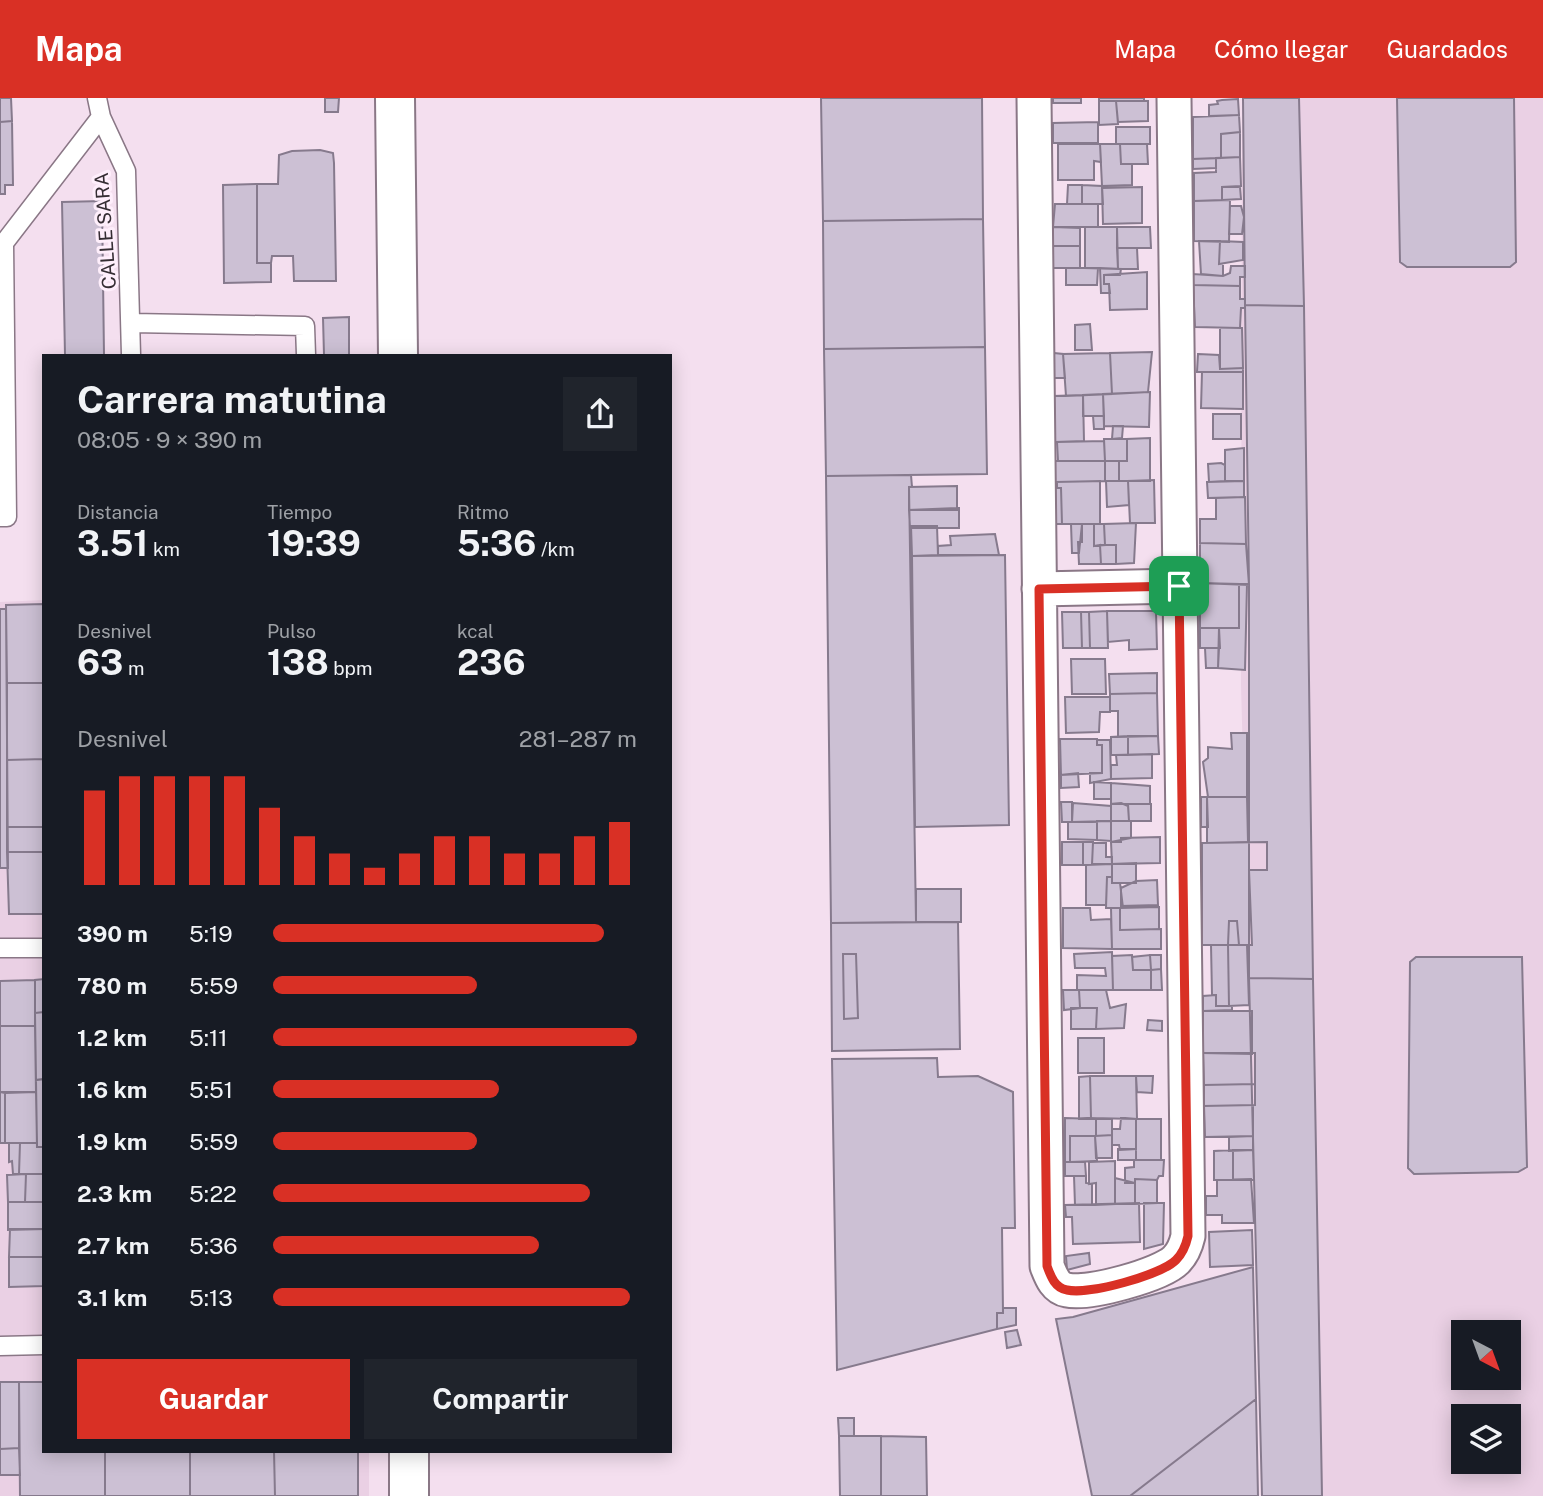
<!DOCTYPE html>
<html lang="es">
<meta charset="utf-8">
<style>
:root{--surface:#171b24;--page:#20242c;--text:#f1f3f6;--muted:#9ea1a6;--accent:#d93025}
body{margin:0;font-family:"Public Sans",sans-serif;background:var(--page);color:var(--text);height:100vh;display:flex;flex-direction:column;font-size:26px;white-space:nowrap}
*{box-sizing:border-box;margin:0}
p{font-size:23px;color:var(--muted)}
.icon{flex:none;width:38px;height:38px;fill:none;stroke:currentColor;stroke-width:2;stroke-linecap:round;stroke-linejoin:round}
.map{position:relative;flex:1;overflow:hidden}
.details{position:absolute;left:42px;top:256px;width:630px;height:1099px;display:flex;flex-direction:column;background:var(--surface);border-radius:0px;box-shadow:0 4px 18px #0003}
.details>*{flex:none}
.needle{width:46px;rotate:139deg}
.controls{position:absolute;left:1451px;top:1222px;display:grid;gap:14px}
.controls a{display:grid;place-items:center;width:70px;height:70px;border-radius:0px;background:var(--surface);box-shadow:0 4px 18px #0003;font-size:35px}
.pin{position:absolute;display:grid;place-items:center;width:60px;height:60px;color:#fff;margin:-30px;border-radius:14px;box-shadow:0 4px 10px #0006}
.round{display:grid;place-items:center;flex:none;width:74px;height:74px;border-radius:0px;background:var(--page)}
.head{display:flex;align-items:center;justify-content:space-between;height:119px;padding:0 35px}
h1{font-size:38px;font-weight:700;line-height:52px}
.stats{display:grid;grid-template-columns:repeat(3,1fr);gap:10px;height:119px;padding:7px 35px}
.stats div{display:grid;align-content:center}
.stats b{font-size:35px;font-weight:700}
.stats small{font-size:19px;font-weight:400}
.stats p{font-size:19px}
.chart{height:196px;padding:14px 35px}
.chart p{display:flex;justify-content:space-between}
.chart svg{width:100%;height:126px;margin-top:7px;stroke:var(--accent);stroke-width:6}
.cta{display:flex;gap:14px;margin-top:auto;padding:14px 35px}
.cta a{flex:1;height:80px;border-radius:0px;background:var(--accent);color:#fff;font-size:28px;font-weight:700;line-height:80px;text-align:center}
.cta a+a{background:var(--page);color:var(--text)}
ul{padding:0 35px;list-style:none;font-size:23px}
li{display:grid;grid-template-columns:112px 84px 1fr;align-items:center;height:52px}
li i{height:18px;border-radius:9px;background:var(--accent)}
header{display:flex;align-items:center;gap:42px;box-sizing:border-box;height:98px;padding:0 35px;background:var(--accent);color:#fff}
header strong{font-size:33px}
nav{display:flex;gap:38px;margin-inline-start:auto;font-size:24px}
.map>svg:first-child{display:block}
.built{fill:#ead0e4;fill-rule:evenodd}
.building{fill:#ccc0d4;stroke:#867a8d;stroke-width:2;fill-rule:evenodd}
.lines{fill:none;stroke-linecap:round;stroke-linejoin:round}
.lane-casing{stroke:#8a7786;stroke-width:21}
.street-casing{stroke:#8a7786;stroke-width:37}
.secondary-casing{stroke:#8a7786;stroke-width:42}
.lane{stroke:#fff;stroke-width:18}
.street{stroke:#fff;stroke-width:33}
.secondary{stroke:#fff;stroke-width:38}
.route-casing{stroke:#fff;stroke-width:14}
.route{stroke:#d93025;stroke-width:9}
.labels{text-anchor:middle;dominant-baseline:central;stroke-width:6;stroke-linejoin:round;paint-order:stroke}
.street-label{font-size:19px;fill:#352d33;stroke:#feeefb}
</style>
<header>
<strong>Mapa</strong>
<nav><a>Mapa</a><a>Cómo llegar</a><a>Guardados</a></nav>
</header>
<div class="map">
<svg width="1543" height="1398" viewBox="0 0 1543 1398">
<rect width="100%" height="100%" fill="#f4dfef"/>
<path class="built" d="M1242,0H1543V1398H1262L1241,586ZM1463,1234H1508V1279H1463ZM1463,1318H1508V1363H1463Z
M44,502V1353H369V1398H0V504Z"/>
<path class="building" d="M0,0H11L12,23L0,24Z
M325,0H339L338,14H325Z
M821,0H982L983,121L823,123Z
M1053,0H1081V5H1053Z
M1099,0H1144V3H1099Z
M1243,0H1299L1304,208L1245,207Z
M1397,0H1514L1516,164L1510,169H1407L1400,164Z
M1238,1L1239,17L1209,18V7L1218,6L1217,3L1222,2Z
M1099,3H1116L1118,26L1099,27Z
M1116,3H1148V23L1118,24Z
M1239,17L1240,34L1221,36V60L1193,61V19Z
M12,23L13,87H5V96H0V24Z
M1098,24V45H1053V25Z
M1116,29H1150V46H1116Z
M1240,34V59L1221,60V36Z
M1058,46H1100L1101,64L1094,63V82H1058Z
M1100,46H1120L1121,66H1132V87L1102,88Z
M1120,46H1147L1148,66H1121Z
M320,52L333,55L334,65L336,183H294L293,158H272L271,165H257V86H278L279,57L292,53Z
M1240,59L1241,88L1222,89V102L1194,103V75L1216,74V60Z
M1216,60V70L1193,71V61Z
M257,86V165H271V184L224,185L223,87Z
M1068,87H1082V106H1067Z
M1082,87L1102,88L1103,106H1082Z
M1142,89V125L1103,126L1102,90Z
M1222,89H1240L1241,101L1222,102Z
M1230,102L1229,144L1194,143V103Z
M102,103L104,257H65L62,104Z
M1055,106H1098V129H1053Z
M1230,108H1241L1244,119L1242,136H1229Z
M983,121L985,249L824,251L823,123Z
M1053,129L1080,130V148H1052Z
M1085,129H1117L1118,171L1085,170Z
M1117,129H1150L1151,150H1117Z
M1199,143H1220L1219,166H1223V178L1201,176Z
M1220,143L1243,144V162L1219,166Z
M1052,148H1080V170H1053Z
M1117,150H1137L1138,171H1118Z
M1231,168H1245V179H1240V188L1193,187V176L1223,178L1230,175Z
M1066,170H1098L1097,187H1066Z
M1100,170L1121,171L1120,177H1104V186H1109L1110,195H1101Z
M1147,174V211L1110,212L1109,186H1104V177Z
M1193,187L1240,188V201H1245V210H1241L1240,230L1195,229Z
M1245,207L1304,208L1313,881L1249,880V487Z
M349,219V257H324L323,220Z
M1090,226L1092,252H1075V227Z
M1220,230H1242L1243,270L1220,271Z
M985,249L987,376L826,378L824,251Z
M1152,254L1148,294L1112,296L1110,255Z
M1054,255L1063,256L1065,280H1054Z
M1110,255L1112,296L1066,298L1063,256Z
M1198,256L1219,257L1220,271L1243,270V274H1197Z
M1202,274H1243V311L1201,310Z
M1150,294L1149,329L1104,328L1103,296Z
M1103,296L1104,318H1083V297Z
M1083,297L1084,343L1055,344L1054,298Z
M1213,316H1241V341H1213Z
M1093,318H1104V331H1094Z
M1113,328H1123L1122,340L1112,341Z
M1150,340V383H1119V363H1127V341Z
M1104,341H1127V363H1105Z
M1104,343L1105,363H1058L1057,344Z
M1244,350V383H1225V352Z
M1055,363H1105V383L1055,384Z
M1105,363H1119V383H1105Z
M1221,365L1225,367V383L1209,384L1208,366Z
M911,377L912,389H909L916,824L831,825L826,378Z
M1154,382L1155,425H1130L1128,383Z
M1100,383V426H1062L1061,390H1057V384Z
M1106,383H1128L1129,407L1107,409Z
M1244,383V399L1208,400L1207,384Z
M1055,384L1057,390H1061L1062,426H1056Z
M957,388V412H909V389Z
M1245,399L1246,446L1200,445V421H1216V400Z
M957,410H959V430H910L909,412Z
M1136,425L1134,465L1116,466V447H1105L1104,426Z
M1071,426H1082L1079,455H1072Z
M1082,426H1094V448L1100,447L1101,466H1079L1078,444H1082Z
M1094,426H1104L1105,447L1094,448Z
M911,428H937L938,457L912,458Z
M995,436L999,457H938V448L951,447L950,438Z
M1200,445L1246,446L1249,487L1200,485Z
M1100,447H1116V466H1101Z
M1005,457L1009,727L915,729L912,458Z
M1200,485L1239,486V530H1200Z
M1239,486H1247L1245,572L1218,570L1219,530H1239Z
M44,506V585H7L6,507Z
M0,511H6L8,770H0Z
M1107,513L1108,550H1090L1089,514Z
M1107,513H1156L1157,551L1129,552V542L1108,544Z
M1062,514H1081L1082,550H1063Z
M1081,514H1089L1090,550H1082Z
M1200,530H1219L1220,550H1200Z
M1205,550H1219L1218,570H1206Z
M1071,561H1105L1106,596H1072Z
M1157,575V595L1110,596L1109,576Z
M7,585H44V661L7,662Z
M1157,595L1158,638L1118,639V613H1110V596Z
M1065,599H1110V614H1100L1099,634L1066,635Z
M1231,635H1247V699H1208L1203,664L1208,660V649L1232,651Z
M1128,638V657H1111V639Z
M1128,638H1158L1159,656L1128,657Z
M1060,641H1097V647H1102V675L1061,677Z
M1097,642H1110L1111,681L1090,685V675H1102V647H1097Z
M1152,656V680L1111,681V667H1117L1116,657Z
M44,661V729H7V662Z
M1078,675L1079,689L1061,690V677Z
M1094,684L1111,685V701H1094Z
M1111,685L1150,688V706H1111Z
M1201,699H1207L1208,729H1201Z
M1207,699H1247L1248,744L1207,745Z
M1061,704H1072V724H1062Z
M1073,705L1111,708V723L1072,724Z
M1121,705L1128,708L1129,723H1111V706Z
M1128,706H1151V723H1129Z
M1097,723H1111V743L1097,742Z
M1111,723H1131V740L1111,744Z
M1068,724H1097V742L1068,741Z
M7,729H44V754H7Z
M1160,739V765L1112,766L1111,744H1121V740Z
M1062,744H1083V767H1062Z
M1083,744H1093L1092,767H1083Z
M1267,744V772H1249L1252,847H1239L1237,823H1229L1228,847H1202V745Z
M1093,745H1106V759H1112V766H1092Z
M7,754H44V816H9Z
M1136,765V785H1112V766Z
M1112,766V779H1107L1106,807H1086V767Z
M1107,779H1112V785H1120L1123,810H1106Z
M1157,782L1158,807L1121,808V790L1136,783Z
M916,791H961V824H916Z
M1159,809V831L1120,832V810Z
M1063,810H1090L1091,822L1111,821L1112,851L1063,850Z
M1111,810H1120V832L1161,831V851H1112Z
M1229,823H1237L1239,847H1228Z
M958,824L960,951L832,953L831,825ZM843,856H856L858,920L844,921Z
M1211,847H1228L1229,908H1216V897H1212Z
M1228,847H1247L1249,907L1229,908Z
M1112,854L1113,892H1077V877L1106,878L1105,870H1075L1074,856Z
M843,856H856L858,920L844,921Z
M1132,857L1133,872H1151V892H1113L1112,858Z
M1150,857L1151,872H1133L1132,859Z
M1150,857H1161V871L1151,872Z
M1416,859H1522L1527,1069L1518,1074L1414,1076L1408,1070L1410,864Z
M1161,871L1162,892H1151V872Z
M1249,880L1313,881L1322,1398H1262Z
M44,881V914L35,915V882Z
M35,882V928H0V883Z
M1063,892H1079L1080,910L1064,912Z
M1079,892H1106L1110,910L1126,906L1124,930L1096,931L1097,910H1080Z
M1216,897V908H1232V912L1203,913V898Z
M1071,910H1097L1096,931H1071Z
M1203,913H1252V956L1203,955Z
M44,914V981L36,982L35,915Z
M1148,922L1162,923V933L1147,932Z
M0,928H35L36,994H0Z
M1078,940H1104V975H1078Z
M1203,955H1255V986L1204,987Z
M937,960L938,979L978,978L1013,994L1015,1130H1002L1003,1215H997V1231L837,1272L832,961Z
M1090,978L1091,1020L1079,1021V979Z
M1090,978H1136L1137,1021L1091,1020Z
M1136,978H1153L1152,995L1137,994Z
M44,981V1049H37L36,982Z
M1255,986V1007L1204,1008V987Z
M0,994L5,995V1045H0Z
M36,994L37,1045H5V995Z
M1253,1007V1038L1205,1039L1204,1008Z
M1065,1020L1096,1021V1038H1070V1064H1065Z
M1121,1020L1136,1021V1051L1120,1052L1119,1047H1112V1031H1120Z
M1096,1021H1112V1037L1096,1038Z
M1136,1021H1161V1062H1136Z
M1112,1037V1060H1096L1095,1038Z
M1070,1038H1095L1097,1063L1070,1064Z
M1253,1038V1052L1229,1053V1039Z
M9,1045H20L19,1076H13L12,1063L9,1064Z
M20,1045H37V1049H44V1076H19Z
M1118,1051H1136V1062H1118Z
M1233,1052V1082H1214V1053Z
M1233,1052H1253L1254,1082H1233Z
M1134,1062H1164L1163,1078H1159L1157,1082L1135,1081V1085H1125V1070L1134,1069Z
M1115,1063V1106L1096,1107V1085L1089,1086V1064Z
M1065,1064H1085L1086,1078H1065Z
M26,1076H44V1104H25Z
M26,1076L25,1104H8L7,1077Z
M1074,1078H1086V1085L1092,1086V1107H1075Z
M1115,1080L1135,1085V1106H1115Z
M1135,1081L1157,1082V1105L1135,1106Z
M1251,1081L1254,1125H1222V1117H1206V1098H1217V1082Z
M8,1104H44V1131L8,1132Z
M1139,1105L1140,1144L1073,1146L1072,1119H1066L1065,1107Z
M1144,1105H1164L1163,1146L1144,1151Z
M10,1131H44V1159H9Z
M1252,1132L1253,1167L1210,1169L1209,1134Z
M1089,1155L1090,1166L1067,1172L1066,1158Z
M9,1159H44V1188L9,1189Z
M1253,1169L1256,1301L1130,1398H1092L1056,1221L1073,1219Z
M1003,1210H1016V1227L997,1231V1215H1003Z
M1017,1232L1021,1247L1007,1250L1005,1234Z
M0,1284H19V1350L0,1351Z
M19,1284H44V1353H105V1398H20Z
M1256,1301L1258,1398H1130Z
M838,1320H854V1338H839Z
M839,1338H881V1398H840Z
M881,1338L926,1339L927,1398H881Z
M19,1350L20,1377H0V1351Z
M105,1353H190V1398H105Z
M190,1353H274L275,1398H190Z
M274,1353H358V1398H275Z"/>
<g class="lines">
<g class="lane-casing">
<path id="lane" d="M97,0L101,19L126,73L131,257
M0,145H4L101,19
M132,225L305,228L306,257
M0,419H7L4,145
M0,850H44
M0,1248L44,1247"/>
</g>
<g class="street-casing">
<path id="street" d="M1034,0L1047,1168C1051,1178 1055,1190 1067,1192C1088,1197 1161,1177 1176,1162C1183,1155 1186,1147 1188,1138L1174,0
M1039,491L1179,488"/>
</g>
<g class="secondary-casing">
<path id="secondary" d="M395,0L398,257
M409,1353V1398"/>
</g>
<use href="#lane" class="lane"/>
<use href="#street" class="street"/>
<use href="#secondary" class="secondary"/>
</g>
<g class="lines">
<g class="route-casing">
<path id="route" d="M1179,488L1188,1138C1186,1147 1183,1155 1176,1162C1161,1177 1089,1197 1067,1192C1055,1190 1051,1179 1047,1168L1039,491Z"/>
</g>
<use href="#route" class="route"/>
</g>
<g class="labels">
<g class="street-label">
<text transform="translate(105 133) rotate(-94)">CALLE SARA</text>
</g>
</g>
</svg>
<div class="controls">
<a><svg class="needle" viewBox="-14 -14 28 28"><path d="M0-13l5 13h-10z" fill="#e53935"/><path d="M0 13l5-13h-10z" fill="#9ea1a6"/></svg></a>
<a><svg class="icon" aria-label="layers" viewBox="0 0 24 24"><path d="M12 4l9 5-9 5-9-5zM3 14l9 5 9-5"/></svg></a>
</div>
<div class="pin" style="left:1179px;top:488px;background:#1e9e55"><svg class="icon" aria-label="arrive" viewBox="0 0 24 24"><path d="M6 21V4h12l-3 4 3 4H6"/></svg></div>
<section class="details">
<div class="head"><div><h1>Carrera matutina</h1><p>08:05 · 9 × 390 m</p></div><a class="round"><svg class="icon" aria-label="share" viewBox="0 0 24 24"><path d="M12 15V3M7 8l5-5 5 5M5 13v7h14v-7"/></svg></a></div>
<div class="stats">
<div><p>Distancia</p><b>3.51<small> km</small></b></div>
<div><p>Tiempo</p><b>19:39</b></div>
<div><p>Ritmo</p><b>5:36<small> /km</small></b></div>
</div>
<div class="stats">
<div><p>Desnivel</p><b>63<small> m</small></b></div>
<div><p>Pulso</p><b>138<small> bpm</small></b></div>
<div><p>kcal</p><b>236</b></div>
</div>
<div class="chart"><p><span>Desnivel</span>281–287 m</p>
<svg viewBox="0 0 160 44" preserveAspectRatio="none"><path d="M5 44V11M15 44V6M25 44V6M35 44V6M45 44V6M55 44V17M65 44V27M75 44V33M85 44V38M95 44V33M105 44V27M115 44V27M125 44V33M135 44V33M145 44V27M155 44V22"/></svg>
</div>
<ul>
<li><b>390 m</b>5:19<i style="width:91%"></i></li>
<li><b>780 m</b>5:59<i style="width:56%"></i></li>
<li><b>1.2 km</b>5:11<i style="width:100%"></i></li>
<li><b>1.6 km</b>5:51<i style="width:62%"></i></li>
<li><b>1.9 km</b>5:59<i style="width:56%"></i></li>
<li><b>2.3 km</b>5:22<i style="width:87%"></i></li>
<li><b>2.7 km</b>5:36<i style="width:73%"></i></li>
<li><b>3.1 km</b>5:13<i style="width:98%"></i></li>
</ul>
<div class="cta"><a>Guardar</a><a>Compartir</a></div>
</section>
</div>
